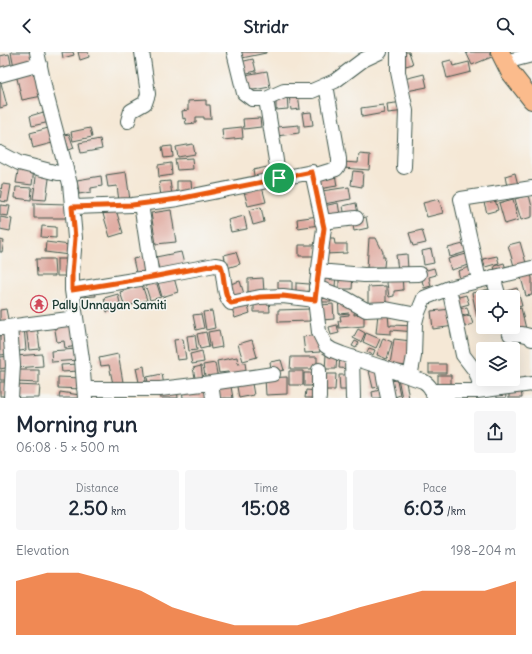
<!DOCTYPE html>
<meta charset="utf-8">
<style>
:root{--surface:#fff;--page:#f6f6f7;--text:#1f2937;--muted:#747a83;--accent:#ea580c}
body{margin:0;font-family:Delius,sans-serif;background:var(--page);color:var(--text);height:100vh;display:flex;flex-direction:column;font-size:15px;white-space:nowrap}
*{box-sizing:border-box;margin:0}
p{font-size:13px;color:var(--muted)}
.icon{flex:none;width:22px;height:22px;fill:none;stroke:currentColor;stroke-width:2;stroke-linecap:round;stroke-linejoin:round}
.map{position:relative;height:346px;overflow:hidden}
.details{display:flex;flex-direction:column;background:var(--surface);flex:1}
.details>*{flex:none}
.tools{position:absolute;left:476px;top:238px;display:grid;gap:8px}
.tools a{display:grid;place-items:center;width:44px;height:44px;border-radius:4px;background:var(--surface);box-shadow:0 4px 16px #0002;font-size:20px}
.pin{position:absolute;display:grid;place-items:center;width:34px;height:34px;color:#fff;margin:-17px;border:2px solid #fff;border-radius:50%;box-shadow:0 1px 4px #0007}
.round{display:grid;place-items:center;flex:none;width:42px;height:42px;border-radius:4px;background:var(--page)}
.overview{display:flex;align-items:center;justify-content:space-between;height:68px;padding:0 16px}
h1{font-size:22px;font-weight:800;line-height:30px}
.figures{display:grid;grid-template-columns:repeat(3,1fr);gap:6px;height:68px;padding:4px 16px}
.figures div{display:grid;align-content:center;border-radius:4px;background:var(--page);text-align:center}
.figures b{font-size:20px;font-weight:800}
.figures small{font-size:11px;font-weight:400}
.figures p{font-size:11px}
.chart{height:112px;padding:8px 16px}
.chart p{display:flex;justify-content:space-between}
.chart svg{width:100%;height:72px;margin-top:4px;fill:var(--accent);opacity:.7}
header{display:flex;justify-content:space-between;align-items:center;height:52px;padding:0 16px;background:var(--surface);font-size:18px;font-weight:800}
.map>svg:first-child{display:block}
.building{fill:#e0aba1}
.lines{fill:none;stroke-linecap:round;stroke-linejoin:round}
.minor-casing{stroke:#3f574c;stroke-width:16}
.major-casing{stroke:#3f574c;stroke-width:20}
.minor{stroke:#fff;stroke-width:14}
.major{stroke:#fbbb8c;stroke-width:18}
.route-casing{stroke:#fff;stroke-width:8}
.route{stroke:#ea580c;stroke-width:5}
.labels{text-anchor:middle;dominant-baseline:central;stroke-width:3;stroke-linejoin:round;paint-order:stroke}
.poi-label{font-size:12px;font-weight:bold;fill:#1f3d34;stroke:#f6f6f2;text-anchor:start}
</style>
<header><svg class="icon" aria-label="back" viewBox="0 0 24 24"><path d="M15 5l-7 7 7 7"/></svg>Stridr<svg class="icon" aria-label="search" viewBox="0 0 24 24"><circle cx="10" cy="10" r="6"/><path d="M15 15l6 6"/></svg></header>
<div class="map">
<svg width="532" height="346" viewBox="0 0 532 346">
<rect width="100%" height="100%" fill="#f6f6f2"/>
<filter id="ink" filterUnits="userSpaceOnUse"><feTurbulence type="fractalNoise" baseFrequency=".025" numOctaves="2"/><feDisplacementMap in="SourceGraphic" scale="8" xChannelSelector="R" yChannelSelector="G"/><feConvolveMatrix kernelMatrix="1 2 1 2 8 2 1 2 1" color-interpolation-filters="sRGB"/></filter>
<filter id="wash" filterUnits="userSpaceOnUse"><feTurbulence type="fractalNoise" baseFrequency=".012" numOctaves="4" result="noise"/><feDisplacementMap in="SourceGraphic" scale="16" xChannelSelector="R" yChannelSelector="G"/><feGaussianBlur stdDeviation="0.9" result="paint"/><feColorMatrix in="noise" values="0 0 0 0 0 0 0 0 0 0 0 0 0 0 0 0 0 1.4 0 .05"/><feComposite in="paint" operator="in"/></filter>
<g filter="url(#wash)">
<rect width="100%" height="100%" fill="#f5e8d6"/>
<g id="blocks">
<path class="building" d="M11,0H35L37,9L14,15Z
M62,0H73L74,3L63,6Z
M78,0H88L89,5L80,8Z
M240,0H266V1L242,6Z
M398,0H409L413,12L402,15Z
M466,0H492L494,4L472,13Z
M9,2L12,16L0,19V4Z
M253,7L256,19L243,22L240,10Z
M451,8L453,14L469,10L471,20L447,26L443,10Z
M36,17L42,44L22,48L16,22Z
M267,19L270,35L248,39L245,23Z
M424,22L427,35L407,39L404,27Z
M0,31H1L7,54L0,56Z
M298,42L300,57L291,58L289,43Z
M287,43L288,57L276,58V44Z
M206,48V53H210L211,67H204V65H196V71L186,72L185,66L183,67L182,59L188,58V49Z
M404,50L406,59L388,61L387,52Z
M383,53L384,61L362,65L361,56Z
M47,59L50,70L32,74L30,64Z
M311,60L313,73L304,74L302,61Z
M260,66L261,75L244,77L243,67Z
M299,73V81L277,84V75Z
M52,75L56,90L33,96L30,81Z
M242,75L243,86L223,88L222,77Z
M90,76L92,85L73,89L71,80Z
M69,82L74,96L69,98L64,83Z
M100,87L102,97L81,101L79,91Z
M193,92L195,102L178,105L176,95Z
M172,94L173,105L164,106L162,95Z
M359,102L370,103L369,118L343,116V110L358,111Z
M192,106L193,117L177,118L175,107Z
M171,111L172,123L159,125L158,113Z
M19,114L34,117L32,133L16,131Z
M272,114L274,124L255,128L253,118Z
M37,118L50,120L46,148L33,147Z
M353,119L363,120L362,135L351,133Z
M126,120L130,148L119,149L117,134L108,135L106,123Z
M515,121L518,133L507,135L505,124Z
M335,122L337,134L319,137L317,126Z
M101,124L102,134L91,136V140L79,142L77,128Z
M170,129L172,143L161,144L159,130Z
M177,129H191L192,140L177,141Z
M2,132L11,133L8,150L0,149Z
M16,135L32,136L31,148L15,146Z
M262,135L266,150L248,154L244,140Z
M349,135L351,147L324,152L322,139Z
M529,143L532,155V165L521,168L515,147Z
M494,144L498,158L487,161L483,147Z
M439,147L443,161L427,165L423,151Z
M513,147L518,168L505,172L499,151Z
M34,151L67,152V166H34Z
M338,151L340,163L326,166L323,154Z
M356,151L358,162L345,165L343,154Z
M0,153L10,154L8,164L0,163Z
M261,155L264,170L253,173L249,158Z
M116,158L123,181L110,185L103,162Z
M171,158L176,190L156,192L151,161Z
M244,164L247,177L231,180L228,168Z
M318,164L319,173L298,176L297,167Z
M0,165L12,167L10,179L0,177Z
M366,165L368,176L354,179L352,168Z
M42,174L56,175V186L41,185Z
M422,178L426,191L413,194L409,181Z
M325,186H334L335,192H347V201L325,202Z
M369,186H376L383,200V205H385L384,215H373V216H367Z
M0,188L4,189L2,200H0Z
M46,190L70,193L69,203L45,200Z
M520,190L526,211L514,214L508,193Z
M467,191L469,199L450,205L448,196Z
M299,193H316V204H299Z
M431,197L434,211L424,213L422,199Z
M181,200L184,212L159,218L156,205Z
M236,200L240,212L227,216L224,203Z
M470,201L473,212L451,218L448,207Z
M407,202L408,217L398,218L396,203Z
M147,204L150,222L137,225L133,207Z
M497,204L499,211L485,215L483,207Z
M36,207H54L55,224H37Z
M57,207H69V224H57Z
M504,211L507,220L496,223L494,214Z
M470,215L473,224L460,227L458,219Z
M426,216L427,218L434,216L436,223L429,225L431,234L424,236L419,217Z
M530,219L532,226V243L526,244L520,222Z
M322,221L336,222L335,235L321,233Z
M173,222L178,240L162,245L157,227Z
M339,223H353L352,237H339Z
M402,223L403,238L394,239V244L389,245L386,224Z
M263,226L264,240H248V227Z
M156,229L161,245L150,248L145,232Z
M240,229L244,242L232,246L227,233Z
M278,229H292V239H278Z
M296,231L309,232L308,241H296Z
M142,233L147,248L125,255L120,240Z
M386,234V253L368,254V235Z
M517,236L522,254L513,256V245H502L501,241Z
M95,237L96,244L81,245L80,238Z
M489,237L492,245H483V264L477,265L472,241Z
M317,241H331V250H316Z
M118,242L121,256L107,260L104,246Z
M466,243L469,252L455,256L452,247Z
M338,244L362,260L354,261V263L362,262L364,264V274L339,276L338,269H341L340,264L349,263V261L339,262Z
M254,248H269L270,260H254Z
M246,249L250,261L235,266L231,253Z
M333,252L334,267L322,268L321,253Z
M467,255L469,262L458,265L456,258Z
M521,256L526,277L513,275V258Z
M6,257L9,272L0,273V258Z
M310,257V269L278,270V258Z
M452,257L454,274L433,277L431,259Z
M212,259L215,276L206,278L203,260Z
M201,262L204,276L196,278L193,263Z
M378,262H388L389,274H391V273L415,274V280L391,278V282L376,281Z
M470,263L473,272L459,276L456,267Z
M74,269L78,294L65,296L64,289L57,290L54,272Z
M337,273L339,281L331,283L329,275Z
M37,274L40,297L29,298L26,275Z
M24,275L26,298L14,300L12,276Z
M7,277L10,302L0,303V278Z
M358,277L365,281L361,290L353,286Z
M219,278L222,295L211,297L208,280Z
M206,280L209,295L200,297L197,282Z
M366,281L380,287L376,296L363,290Z
M195,283L197,298L189,299L187,284Z
M318,283L320,300L305,301L303,285Z
M383,286L392,290L387,307L377,303Z
M183,287L186,307L177,308L174,288Z
M394,287L411,289L407,314L390,312Z
M252,288L257,305L243,309L238,292Z
M355,289L359,291L356,296L352,294Z
M369,296L375,298L373,303L367,300Z
M77,297L78,308L52,310L51,299Z
M202,299L204,310L192,312L190,302Z
M42,302L43,314L16,316L15,304Z
M118,302L123,330L113,332L109,313L101,314L99,306Z
M326,303H337L336,317H325Z
M10,304L11,315L0,317V305Z
M237,305L238,312L245,311L247,324L229,328L228,320L219,321L217,309Z
M291,305H317V317H290Z
M340,305L345,306L350,317L339,316Z
M281,308L284,318L272,321L270,310Z
M215,311L218,327L206,329L203,313Z
M78,312L79,319L62,320L61,313Z
M429,312H446V321H429Z
M144,314L146,329L139,330L136,316Z
M201,314L203,328L196,330L193,316Z
M380,316L384,334L373,336L369,319Z
M16,318H39V331L16,330Z
M0,319H9V328H0Z
M289,319H303V333H289Z
M304,321H318L317,334H304Z
M162,322L164,333L149,336L147,325Z
M324,322H336L335,338H324Z
M339,323H352V338H340Z
M438,323H451V335L438,336Z
M58,325L82,326V337L58,336Z
M287,325V342L266,343L265,326Z
M405,325L409,346H402L398,326Z
M251,326L254,343L239,346L236,329Z
M485,327H504L505,331L486,335Z
M397,328L400,343L395,345L391,329Z
M230,329L233,346H214L212,332Z
M0,330H6V344H0Z
M15,333L40,334L39,346H14Z
M210,333L212,346H183L182,337Z
M521,335L522,346H509V336Z
M177,337L178,346H160L159,340Z
M384,337L386,346H373L372,340Z
M496,337H505L506,346H497Z
M306,338L318,339L317,346H305Z
M60,340L80,343V346H59Z"/>
</g>
</g>
<g filter="url(#ink)">
<use href="#blocks" fill-opacity="0" stroke="#3f574c" stroke-width="1"/>
<g class="lines">
<g class="minor-casing">
<path id="minor" d="M37,0L45,38L70,132L75,186L72,222V238L82,307L85,346
M234,0L244,41L252,47H266
M398,0V20L406,59L404,115
M505,10L532,3
M0,23L40,12
M128,69L131,59L145,51L148,42L142,0
M0,101L19,111L58,121H67
M313,124L336,117L339,113V107L326,33
M279,127L266,47L284,39H312L335,29L363,8L380,0
M141,152L152,225
M73,155L132,153L178,147L312,120L324,176L315,248L319,280L326,294L332,298L342,302L423,329C430,333 432,338 434,346
M322,170L356,166
M318,219L364,223L419,222
M493,225L499,245
M479,228L461,147L532,136
M316,235L345,246L366,258L386,257L417,263
M449,236L463,303L476,320L482,338
M72,238L152,225L215,213L221,214C225,225 223,243 231,251L260,245L283,244L315,248
M10,275L13,313L11,346
M508,275L510,282H522L530,284L532,287
M0,276L76,266
M352,305L353,346
M382,315L388,346
M319,318V346
M410,325L414,304L415,271L417,263L424,246L449,236L532,216
M211,331L213,346
M84,337H160L211,331L273,322
M433,339H477L532,332"/>
</g>
<g class="major-casing">
<path id="major" d="M500,0L510,20L532,48"/>
</g>
<use href="#minor" class="minor"/>
<use href="#major" class="major"/>
</g>
</g>
<g class="lines" filter="url(#ink)">
<g class="route-casing">
<path id="route" d="M312,120L324,176L315,248L283,244L260,245L231,251C223,243 225,225 221,214L215,213L152,225L72,238V222L75,186L72,155L132,153L178,147Z"/>
</g>
<use href="#route" class="route"/>
</g>
<defs>
<g id="temple-ring" transform="scale(0.9)"><circle r="9.5" fill="#f6f6f2" stroke="#d1495b" stroke-width="1.5"/><path d="M0-6L5-2H3V0L6.5 2.5H4V6H1.5V3h-3V6H-4V2.5H-6.5L-3 0V-2H-5Z" fill="#d1495b"/></g>
</defs>
<g fill-rule="evenodd">
<use href="#temple-ring" x="39" y="252"/>
</g>
<g class="labels">
<g class="poi-label">
<text x="52" y="252">Pally Unnayan Samiti</text>
</g>
</g>
</svg>
<div class="tools">
<a><svg class="icon" aria-label="locate" viewBox="0 0 24 24"><circle cx="12" cy="12" r="6"/><path d="M12 2v4M12 18v4M2 12h4M18 12h4"/></svg></a>
<a><svg class="icon" aria-label="layers" viewBox="0 0 24 24"><path d="M12 4l9 5-9 5-9-5zM3 14l9 5 9-5"/></svg></a>
</div>
<div class="pin" style="left:279px;top:126px;background:#1e9e55"><svg class="icon" aria-label="arrive" viewBox="0 0 24 24"><path d="M6 21V4h12l-3 4 3 4H6"/></svg></div>
</div>
<section class="details">
<div class="overview"><div><h1>Morning run</h1><p>06:08 · 5 × 500 m</p></div><a class="round"><svg class="icon" aria-label="share" viewBox="0 0 24 24"><path d="M12 15V3M7 8l5-5 5 5M5 13v7h14v-7"/></svg></a></div>
<div class="figures">
<div><p>Distance</p><b>2.50<small> km</small></b></div>
<div><p>Time</p><b>15:08</b></div>
<div><p>Pace</p><b>6:03<small> /km</small></b></div>
</div>
<div class="chart"><p><span>Elevation</span>198–204 m</p>
<svg viewBox="0 0 160 44" preserveAspectRatio="none"><path d="M0 44V11L10 6L20 6L30 11L40 17L50 27L60 33L70 38L80 38L90 38L100 33L110 27L120 22L130 17L140 17L150 17L160 11V44z"/></svg>
</div>
</section>
